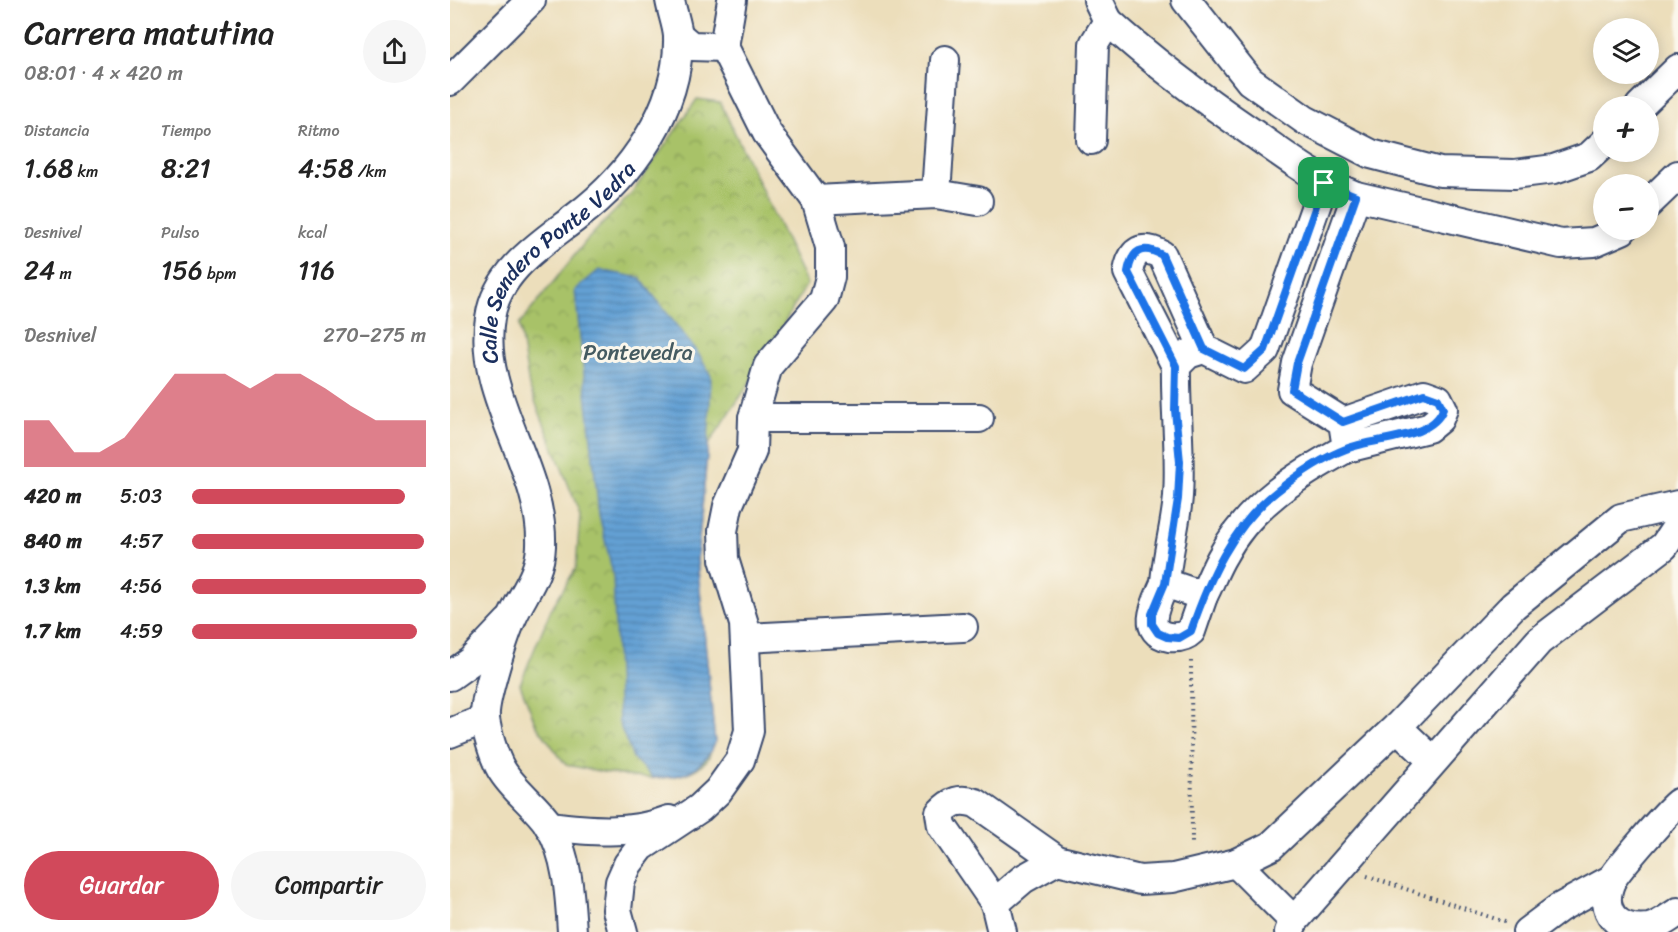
<!DOCTYPE html>
<html lang="es">
<meta charset="utf-8">
<style>
:root{--surface:#fff;--page:#f6f6f6;--text:#222;--muted:#767676;--accent:#d1495b}
body{margin:0;font-family:Sriracha,sans-serif;background:var(--page);color:var(--text);height:100vh;display:flex;flex-direction:column;font-size:22px;white-space:nowrap}
*{box-sizing:border-box;margin:0}
p{font-size:20px;color:var(--muted)}
.icon{flex:none;width:33px;height:33px;fill:none;stroke:currentColor;stroke-width:2;stroke-linecap:round;stroke-linejoin:round}
.map{position:relative;flex:1;overflow:hidden}
.drawer{display:flex;flex-direction:column;background:var(--surface);width:450px}
.drawer>*{flex:none}
.buttons{position:absolute;left:1143px;top:18px;display:grid;gap:12px}
.buttons a{display:grid;place-items:center;width:66px;height:66px;border-radius:50%;background:var(--surface);box-shadow:0 3px 15px #0003;font-size:30px}
.pin{position:absolute;display:grid;place-items:center;width:51px;height:51px;color:#fff;margin:-26px;border-radius:12px;box-shadow:0 3px 9px #0006}
.round{display:grid;place-items:center;flex:none;width:63px;height:63px;border-radius:32px;background:var(--page)}
.headline{display:flex;align-items:center;justify-content:space-between;height:102px;padding:0 24px}
h1{font-size:33px;font-weight:600;line-height:45px}
.figures{display:grid;grid-template-columns:repeat(3,1fr);gap:9px;height:102px;padding:6px 24px}
.figures div{display:grid;align-content:center}
.figures b{font-size:26px;font-weight:600}
.figures small{font-size:16px;font-weight:400}
.figures p{font-size:16px}
.chart{height:168px;padding:12px 24px}
.chart p{display:flex;justify-content:space-between}
.chart svg{width:100%;height:108px;margin-top:6px;fill:var(--accent);opacity:.7}
.cta{display:flex;gap:12px;margin-top:auto;padding:12px 24px}
.cta a{flex:1;height:69px;border-radius:36px;background:var(--accent);color:#fff;font-size:24px;font-weight:600;line-height:69px;text-align:center}
.cta a+a{background:var(--page);color:var(--text)}
ul{padding:0 24px;list-style:none;font-size:20px}
li{display:grid;grid-template-columns:96px 72px 1fr;align-items:center;height:45px}
li i{height:15px;border-radius:8px;background:var(--accent)}
main{display:flex;flex:1;min-height:0}
.map>svg:first-child{display:block}
.park{fill:url(#park-crowns);stroke:#627863;stroke-width:1.5}
.water{fill:url(#water-rules);stroke:#3f6899;stroke-width:1.5}
.lines{fill:none;stroke-linecap:round;stroke-linejoin:round}
.street-casing{stroke:#3a496c;stroke-width:32}
.path{stroke:#3a496c;stroke-width:4;stroke-dasharray:1.5 4.5;stroke-linecap:butt}
.street{stroke:#fff;stroke-width:28}
.route-casing{stroke:#fff;stroke-width:12}
.route{stroke:#1a73e8;stroke-width:8}
.labels{text-anchor:middle;dominant-baseline:central;stroke-width:6;stroke-linejoin:round;paint-order:stroke}
.street-label{font-size:22px;fill:#1b2f5e;stroke:#fbf7ec}
.park-label{font-size:22px;fill:#455b61;stroke:#fbf7ec}
</style>
<main>
<section class="drawer">
<div class="headline"><div><h1>Carrera matutina</h1><p>08:01 · 4 × 420 m</p></div><a class="round"><svg class="icon" aria-label="share" viewBox="0 0 24 24"><path d="M12 15V3M7 8l5-5 5 5M5 13v7h14v-7"/></svg></a></div>
<div class="figures">
<div><p>Distancia</p><b>1.68<small> km</small></b></div>
<div><p>Tiempo</p><b>8:21</b></div>
<div><p>Ritmo</p><b>4:58<small> /km</small></b></div>
</div>
<div class="figures">
<div><p>Desnivel</p><b>24<small> m</small></b></div>
<div><p>Pulso</p><b>156<small> bpm</small></b></div>
<div><p>kcal</p><b>116</b></div>
</div>
<div class="chart"><p><span>Desnivel</span>270–275 m</p>
<svg viewBox="0 0 160 44" preserveAspectRatio="none"><path d="M0 44V25L10 25L20 38L30 38L40 32L50 19L60 6L70 6L80 6L90 12L100 6L110 6L120 12L130 19L140 25L150 25L160 25V44z"/></svg>
</div>
<ul>
<li><b>420 m</b>5:03<i style="width:91%"></i></li>
<li><b>840 m</b>4:57<i style="width:99%"></i></li>
<li><b>1.3 km</b>4:56<i style="width:100%"></i></li>
<li><b>1.7 km</b>4:59<i style="width:96%"></i></li>
</ul>
<div class="cta"><a>Guardar</a><a>Compartir</a></div>
</section>
<div class="map">
<svg width="1228" height="932" viewBox="0 0 1228 932">
<defs>
<pattern id="park-crowns" width="20" height="18" patternUnits="userSpaceOnUse" patternTransform="scale(1.5)"><rect width="20" height="18" fill="#a8c268"/><path d="M2 6a3 3 0 1 1 6 0M12 15a3 3 0 1 1 6 0" fill="none" stroke="#889e59"/></pattern>
<pattern id="water-rules" width="6" height="5" patternUnits="userSpaceOnUse" patternTransform="scale(1.5)"><rect width="6" height="5" fill="#63a0d4"/><path d="M0 2.5h6" fill="none" stroke="#5183af"/></pattern>
</defs>
<rect width="100%" height="100%" fill="#fbf7ec"/>
<filter id="ink" filterUnits="userSpaceOnUse"><feTurbulence type="fractalNoise" baseFrequency=".0167" numOctaves="2"/><feDisplacementMap in="SourceGraphic" scale="12" xChannelSelector="R" yChannelSelector="G"/><feConvolveMatrix kernelMatrix="1 2 1 2 8 2 1 2 1" color-interpolation-filters="sRGB"/></filter>
<filter id="wash" filterUnits="userSpaceOnUse"><feTurbulence type="fractalNoise" baseFrequency=".008" numOctaves="4" result="noise"/><feDisplacementMap in="SourceGraphic" scale="24" xChannelSelector="R" yChannelSelector="G"/><feGaussianBlur stdDeviation="1.35" result="paint"/><feColorMatrix in="noise" values="0 0 0 0 0 0 0 0 0 0 0 0 0 0 0 0 0 1.4 0 .05"/><feComposite in="paint" operator="in"/></filter>
<g filter="url(#wash)">
<rect width="100%" height="100%" fill="#ecdebb"/>
<path class="park" d="M247,99L270,102L357,284L297,387L258,445L247,560L265,743C262,748 260,756 257,760C227,794 154,771 116,765L86,725L70,684L101,609L126,568L130,514L79,386L69,325L136,241L182,193Z"/>
<path class="water" d="M149,270L190,278L249,355L261,376L258,445L247,560L265,743C251,772 233,777 203,778L183,758L169,723L163,574L149,514L125,290Z"/>
</g>
<g filter="url(#ink)">
<g class="lines">
<g class="street-casing">
<g id="street">
<path d="M736,0L800,81L855,120L921,154L990,172L1065,174L1104,169L1139,157L1154,143"/>
<path d="M658,21C704,63 753,99 804,134C837,157 868,181 906,196L1111,244L1144,242L1172,230"/>
<path d="M228,35L241,46L274,47"/>
<path d="M0,81L81,0"/>
<path d="M1190,106L1228,69"/>
<path d="M641,140L644,44L658,21L648,0"/>
<path d="M874,183L815,350L794,369L754,349L738,354L726,366C725,409 731,452 728,496C726,525 717,553 715,583L753,596C760,583 765,568 773,555C799,505 849,474 897,448L893,422L842,390L847,363L906,196"/>
<path d="M486,194L495,60"/>
<path d="M366,200L486,194L528,201"/>
<path d="M1198,204L1228,175"/>
<path d="M726,366L678,272C682,250 692,244 712,255L754,349"/>
<path d="M303,418H529"/>
<path d="M893,422L974,394L988,399L993,409L989,419L978,428L897,448"/>
<path d="M715,583C708,600 689,632 719,637C728,638 735,637 741,631L753,596"/>
<path d="M295,638L513,627"/>
<path d="M0,676L21,661L58,622"/>
<path d="M947,727L983,761"/>
<path d="M0,733L35,719"/>
<path d="M1228,803C1217,812 1167,869 1161,881C1148,912 1168,932 1199,928C1209,926 1220,917 1228,912"/>
<path d="M99,826C139,831 181,835 219,820"/>
<path d="M786,863L844,921"/>
<path d="M545,903L492,826L490,813C501,801 510,798 526,803L607,860"/>
<path id="s1" d="M122,932C120,898 118,855 99,825C86,805 63,790 51,769C44,757 37,733 35,719C33,701 54,636 62,618C73,593 90,575 91,546C94,469 27,395 40,318C47,271 91,244 126,217C181,176 230,108 228,36C227,24 222,12 220,0"/>
<path d="M173,932L167,910L170,882L178,864L191,847L250,808L268,791L290,760L299,731L294,624L274,559L273,531L278,506L302,451L303,418L318,366L374,300L380,277V247L366,200L317,133L274,47L282,0"/>
<path d="M552,932L545,903L573,879L607,860L690,880L723,878L786,863L821,846L947,727L1063,606L1171,518L1228,505"/>
<path d="M839,932L844,921L1089,641L1214,546L1228,525"/>
<path d="M1077,932L1109,908L1162,879"/>
</g>
</g>
<path class="path" d="M741,661L742,846
M917,876L1055,922"/>
<use href="#street" class="street"/>
</g>
</g>
<g class="lines" filter="url(#ink)">
<g class="route-casing">
<path id="route" d="M874,183L906,196L847,363L842,390L893,422L974,394L988,399L993,409C982,440 925,437 896,449C872,458 846,476 826,492C782,527 759,579 741,631L729,638L717,637L708,633L702,624V614L715,583L728,499L730,462L725,410L726,366L678,272C682,250 692,244 712,255L754,349L794,369L815,350Z"/>
</g>
<use href="#route" class="route"/>
</g>
<g class="labels">
<g class="street-label">
<text stroke="none"><textPath href="#s1" startOffset="740">Calle Sendero Ponte Vedra</textPath></text>
</g>
<g class="park-label">
<text x="188" y="352">Pontevedra</text>
</g>
</g>
</svg>
<div class="buttons">
<a><svg class="icon" aria-label="layers" viewBox="0 0 24 24"><path d="M12 4l9 5-9 5-9-5zM3 14l9 5 9-5"/></svg></a>
<a>+</a>
<a>−</a>
</div>
<div class="pin" style="left:874px;top:183px;background:#1e9e55"><svg class="icon" aria-label="arrive" viewBox="0 0 24 24"><path d="M6 21V4h12l-3 4 3 4H6"/></svg></div>
</div>
</main>
